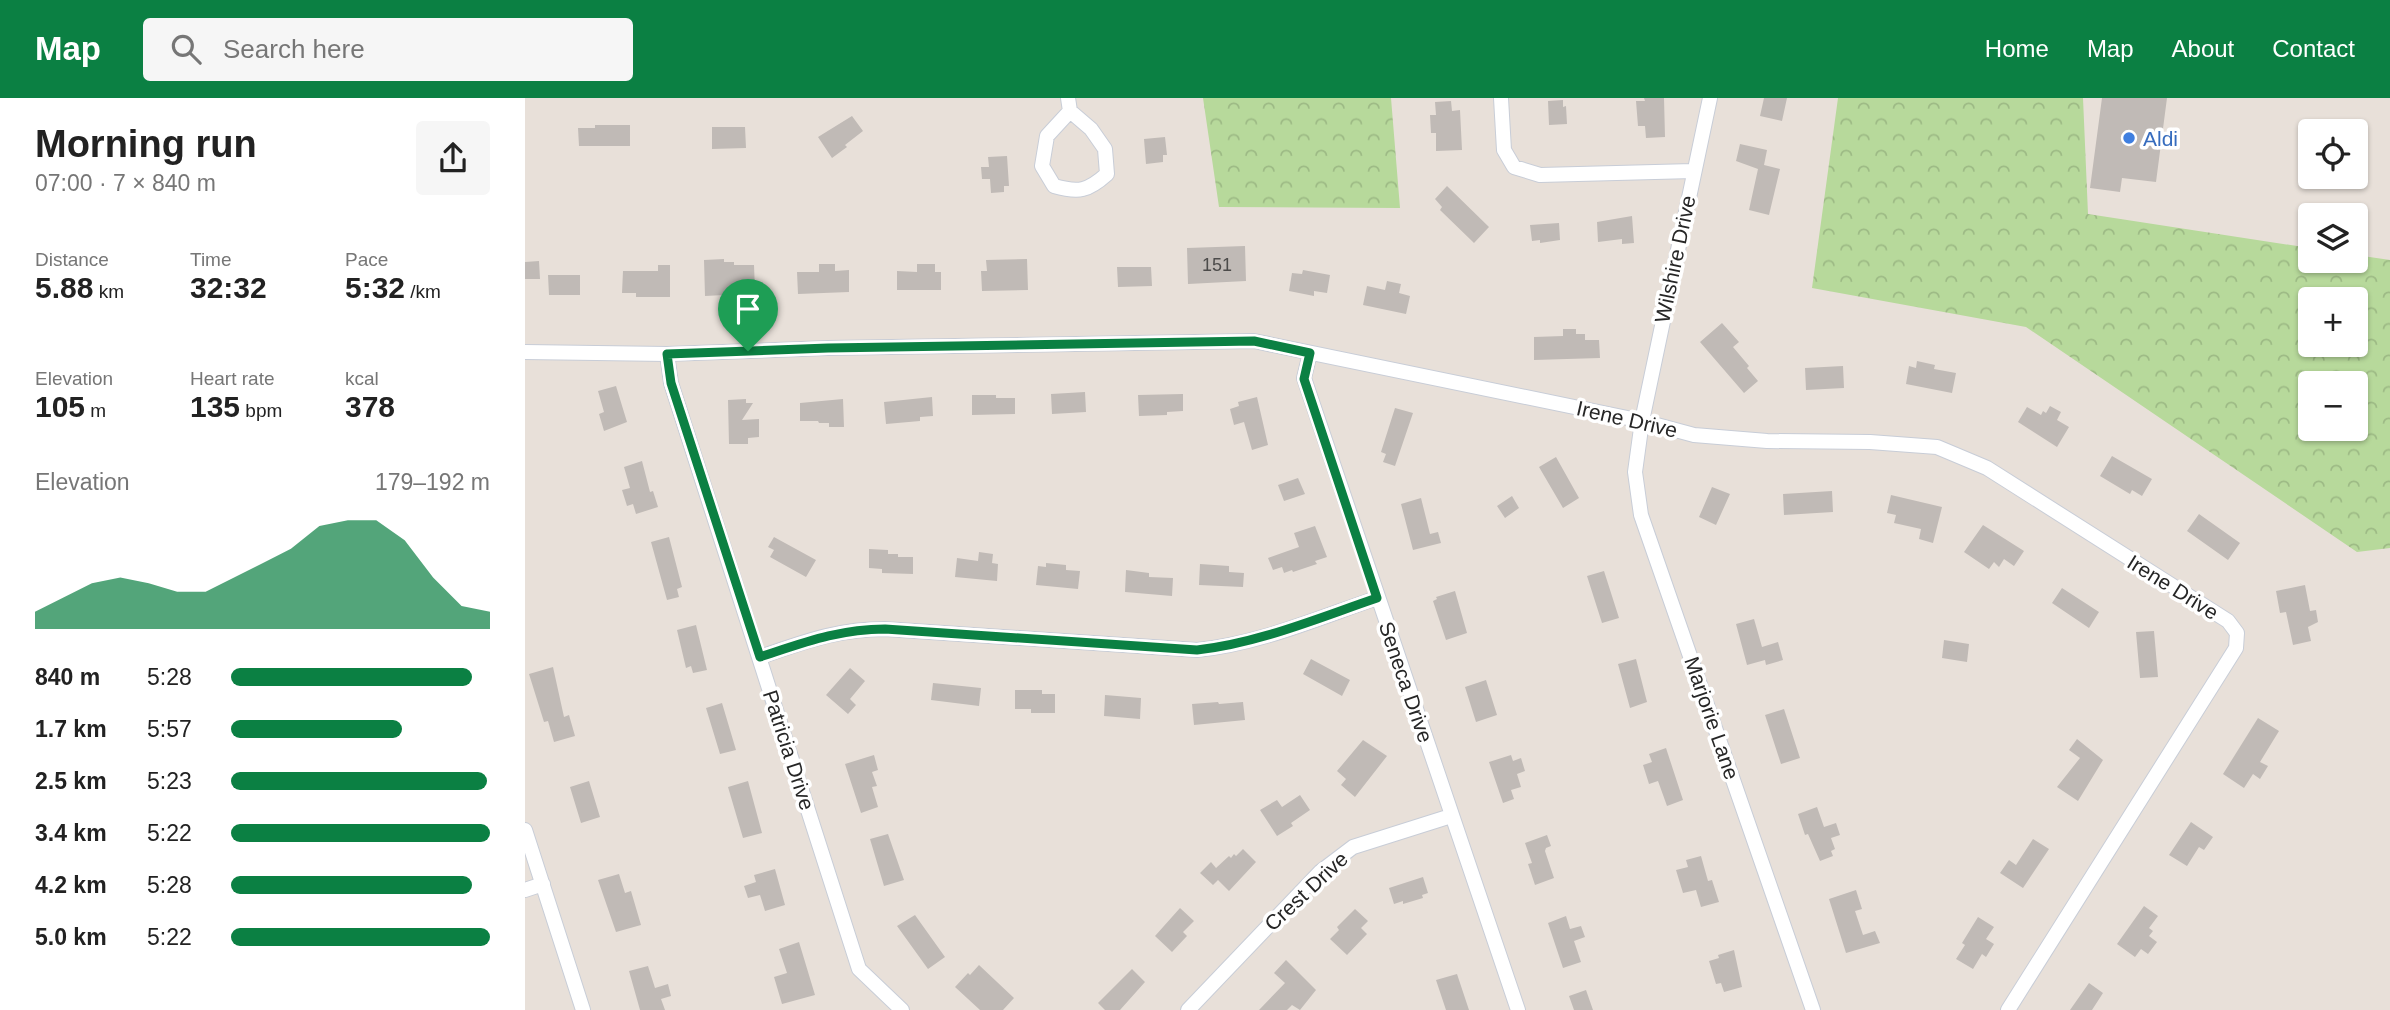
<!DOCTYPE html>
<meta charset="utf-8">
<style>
:root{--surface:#fff;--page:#f6f6f6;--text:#222;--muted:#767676;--accent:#0b8043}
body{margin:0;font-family:Arial,sans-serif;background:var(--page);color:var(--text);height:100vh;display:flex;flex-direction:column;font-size:26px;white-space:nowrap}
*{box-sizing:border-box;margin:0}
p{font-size:23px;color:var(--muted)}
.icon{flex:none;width:38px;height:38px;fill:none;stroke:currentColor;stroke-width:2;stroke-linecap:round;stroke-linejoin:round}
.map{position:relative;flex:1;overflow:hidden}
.details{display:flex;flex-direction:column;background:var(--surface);width:525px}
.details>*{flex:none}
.controls{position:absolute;left:1773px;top:21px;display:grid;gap:14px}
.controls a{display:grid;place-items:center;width:70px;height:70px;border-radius:7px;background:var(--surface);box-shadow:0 2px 5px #0004;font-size:35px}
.pin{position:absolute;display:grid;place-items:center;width:60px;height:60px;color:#fff;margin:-72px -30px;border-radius:50% 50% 50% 0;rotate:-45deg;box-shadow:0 0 7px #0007}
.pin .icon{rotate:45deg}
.round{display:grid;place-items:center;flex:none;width:74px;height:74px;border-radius:7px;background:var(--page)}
.head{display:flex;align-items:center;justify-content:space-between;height:119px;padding:0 35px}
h1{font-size:38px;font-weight:700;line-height:52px}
.stats{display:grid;grid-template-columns:repeat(3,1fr);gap:10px;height:119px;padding:7px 35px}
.stats div{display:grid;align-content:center}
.stats b{font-size:30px;font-weight:700}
.stats small{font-size:19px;font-weight:400}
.stats p{font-size:19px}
.chart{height:196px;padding:14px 35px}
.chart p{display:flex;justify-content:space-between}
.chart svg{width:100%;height:126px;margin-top:7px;fill:var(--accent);opacity:.7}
ul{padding:0 35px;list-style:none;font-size:23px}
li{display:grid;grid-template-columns:112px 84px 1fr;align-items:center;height:52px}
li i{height:18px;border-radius:9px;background:var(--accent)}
header{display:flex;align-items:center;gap:42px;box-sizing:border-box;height:98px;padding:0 35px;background:var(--accent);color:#fff}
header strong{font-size:33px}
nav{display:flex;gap:38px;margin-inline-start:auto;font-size:24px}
.search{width:490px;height:63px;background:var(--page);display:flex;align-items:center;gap:18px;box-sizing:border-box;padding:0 24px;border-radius:7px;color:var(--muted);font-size:26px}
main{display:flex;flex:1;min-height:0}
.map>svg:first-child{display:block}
.forest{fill:url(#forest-crowns);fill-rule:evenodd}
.building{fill:#c0bab6}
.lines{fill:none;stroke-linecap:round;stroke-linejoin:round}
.minor-casing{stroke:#c8cdd7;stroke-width:16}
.minor{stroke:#fff;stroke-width:14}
.route-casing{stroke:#fff;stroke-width:14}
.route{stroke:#0b8043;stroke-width:9}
.shop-dot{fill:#3f7fe0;stroke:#fff;stroke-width:2.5}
.labels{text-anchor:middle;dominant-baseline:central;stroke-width:7;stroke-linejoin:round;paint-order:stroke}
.number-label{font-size:18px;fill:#4c4b4a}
.shop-label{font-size:21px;fill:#366cbe;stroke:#fff;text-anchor:start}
.street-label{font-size:21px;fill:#262626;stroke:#fff}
</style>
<header>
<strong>Map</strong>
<div class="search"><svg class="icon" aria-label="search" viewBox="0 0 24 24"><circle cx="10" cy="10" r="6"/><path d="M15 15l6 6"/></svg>Search here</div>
<nav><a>Home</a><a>Map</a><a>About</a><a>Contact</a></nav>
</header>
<main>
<section class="details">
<div class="head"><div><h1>Morning run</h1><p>07:00 · 7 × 840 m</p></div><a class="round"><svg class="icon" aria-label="share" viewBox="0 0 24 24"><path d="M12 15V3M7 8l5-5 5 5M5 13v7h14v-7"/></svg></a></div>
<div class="stats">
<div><p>Distance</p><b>5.88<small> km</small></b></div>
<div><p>Time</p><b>32:32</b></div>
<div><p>Pace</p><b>5:32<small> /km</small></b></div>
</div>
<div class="stats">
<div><p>Elevation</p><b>105<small> m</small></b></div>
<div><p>Heart rate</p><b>135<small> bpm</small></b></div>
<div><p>kcal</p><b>378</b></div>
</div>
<div class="chart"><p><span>Elevation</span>179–192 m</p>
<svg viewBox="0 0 160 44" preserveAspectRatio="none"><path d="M0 44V38L10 33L20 28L30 26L40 28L50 31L60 31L70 26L80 21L90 16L100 8L110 6L120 6L130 13L140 26L150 36L160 38V44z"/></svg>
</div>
<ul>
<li><b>840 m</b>5:28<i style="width:93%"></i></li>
<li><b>1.7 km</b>5:57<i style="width:66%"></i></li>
<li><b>2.5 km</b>5:23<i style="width:99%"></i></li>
<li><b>3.4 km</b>5:22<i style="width:100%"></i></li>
<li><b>4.2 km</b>5:28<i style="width:93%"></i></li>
<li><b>5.0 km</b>5:22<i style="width:100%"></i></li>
</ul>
</section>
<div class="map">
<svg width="1865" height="912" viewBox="0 0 1865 912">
<defs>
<pattern id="forest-crowns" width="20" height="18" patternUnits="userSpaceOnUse" patternTransform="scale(1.75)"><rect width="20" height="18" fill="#b7d99b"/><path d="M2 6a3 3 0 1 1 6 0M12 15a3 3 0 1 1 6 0" fill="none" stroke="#9dba85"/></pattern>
</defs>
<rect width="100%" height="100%" fill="#e8e0d9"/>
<path class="forest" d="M678,0H866L875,110L694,109Z
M1313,0H1558L1563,116L1785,150V163H1830L1831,157L1865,162V450L1832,454L1501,229L1287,190ZM1785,201H1830V247H1785ZM1785,285H1830V331H1785Z"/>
<path class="building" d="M1119,0H1139L1140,39L1121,40L1120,28H1113L1111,3H1120Z
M1239,0H1262L1257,23L1235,18Z
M1577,0H1642L1631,84L1597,80L1595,94L1565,90Z
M1038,2V9L1041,8L1042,26L1024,27L1023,3Z
M926,3L927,13L935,12L937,52L911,53V35H906L905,17H911L910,4Z
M327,18L338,33L320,47L322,49L307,60L293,39Z
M70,27H105V48H54L53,30H70Z
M187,29H220L221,50L187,51Z
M640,39L642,57H638V64L621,66L619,41Z
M1215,46L1242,52L1239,67L1255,71L1244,117L1224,112L1233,71L1211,63Z
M482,58L484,88H479V94L466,95L465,81H457L456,69H464L463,59Z
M922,88L964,129L949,145L915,112L917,109L910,101Z
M1107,118L1109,145L1097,146V141L1073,144L1072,124Z
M1034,125L1035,142L1015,145V142L1007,143L1005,127Z
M720,148L721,183L663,186L662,150Z
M199,161V164H209V167H229L230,192L199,193V197L180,198L179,162Z
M502,161L503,192L457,193L456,173H462L461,162Z
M14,163L15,181H0V164Z
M294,166H310V173L324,172V194L273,196L272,174H294Z
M392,166H410V174H416V192H372V173L392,174Z
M133,167H145V199H111V195H97L98,173H133Z
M592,169H626L627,188L593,189Z
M778,172L805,177L802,195L789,193V198L764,193L767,175L777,176Z
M23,177H55V197H24Z
M862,183L876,186L874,195L885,198L881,216L838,207L842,188L860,192Z
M1197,225L1214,244L1208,249L1224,268L1222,270L1233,283L1219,295L1175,244Z
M1038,231H1051V236H1060V242H1074L1075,260L1009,262V239L1038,238Z
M1392,263L1410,267L1409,271L1431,275L1427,295L1381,286L1384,268L1391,270Z
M1318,268L1319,290L1281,292L1280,270Z
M91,288L102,324L79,333L74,316L79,314L73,293Z
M560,294L561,314L527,316L526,296Z
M658,296V313L642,314V317L614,318L613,297Z
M447,297H471V300H490V316L447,317Z
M407,299L408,318L395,319V323L361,326L359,304Z
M732,299L743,347L727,352L719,324L709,327L705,311L714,308L713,304Z
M221,301V305H228L217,322L234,321V339L223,340V346H204L203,302Z
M318,301L319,329H304V325H294L293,323H275V305Z
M1525,308L1536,314L1532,322L1544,329L1532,349L1493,324L1502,309L1516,317L1518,313L1521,315Z
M870,310L888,315L870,368L858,364L861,356L856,354Z
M1587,358L1627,381L1617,398L1607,392L1605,396L1575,378Z
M1031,359L1054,400L1038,410L1014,369Z
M117,363L125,394L128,393L133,409L111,416L108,406L102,408L97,392L105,390L99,369Z
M773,380L780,396L759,403L753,387Z
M1187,389L1205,396L1191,427L1174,419Z
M1307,393L1308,414L1259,417L1258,396Z
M1366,397L1417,409L1408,445L1394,441L1396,431L1369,425L1371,417L1362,415Z
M987,398L994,410L980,420L972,408Z
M896,400L905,436L913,434L916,445L888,452L876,406Z
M1674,416L1715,445L1703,462L1662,433Z
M1458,427L1499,453L1489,468L1479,461L1474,469L1469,464L1464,471L1439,454Z
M790,428L802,459L790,463L792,466L768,474L767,472L759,475L757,469L748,472L743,460L774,449L769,435Z
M144,439L157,489L152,491L154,499L142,502L126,444Z
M249,439L291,462L281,479L245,459L249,452L243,449Z
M344,451L363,452V456H373V459H388V476L357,475V471L344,470Z
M454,454L468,456L467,465L473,466L472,483L430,479L432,460L453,463Z
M521,465L541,467V472L555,473L553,491L511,487L513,468L521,469Z
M675,466L704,468V474L719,475L718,489L674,487Z
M601,472L624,475V479L648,480L647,498L600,494Z
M1079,473L1094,520L1077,525L1062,478Z
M1780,487L1785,513L1791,512L1793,524L1783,529L1786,543L1768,547L1761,514L1755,515L1751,493Z
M1537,490L1574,514L1564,530L1527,505Z
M930,493L942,535L921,542L908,503L912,501L911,499Z
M1229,521L1237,549L1253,544L1258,562L1241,567L1240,562L1222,567L1211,526Z
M171,527L182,572L168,575L166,568L161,570L152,532Z
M1629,533L1633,579L1615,580L1611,534Z
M1419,542L1444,546L1442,564L1417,560Z
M786,561L825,582L817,598L778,576Z
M1111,561L1122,604L1105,610L1093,566Z
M28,569L39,619L44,617L50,638L29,644L23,623L19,624L4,576Z
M325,570L340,583L325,601L331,607L323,616L301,597Z
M961,582L972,617L951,624L940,589Z
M408,585L456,590L454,608L406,602Z
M490,592H517V596H530V615H506V611H490Z
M580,597L616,600L615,621L579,618Z
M693,604L694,606L718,604L720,622L669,627L667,606Z
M197,605L211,652L195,656L181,610Z
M1259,611L1275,660L1256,666L1240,617Z
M1733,620L1754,633L1735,664L1743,668L1735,681L1728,676L1719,690L1698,676Z
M1552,641L1578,662L1553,703L1532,689L1555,660L1544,652Z
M838,642L862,658L830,699L816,687L821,681L812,673Z
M1141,650L1158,702L1142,708L1133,683L1124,686L1118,667L1127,664L1124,656Z
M349,657L353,672L347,674L352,688L347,689L353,709L336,715L320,666Z
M986,657L988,663L996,660L1000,673L992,676L996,689L986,692L989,701L978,705L964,664Z
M64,683L75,719L56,725L45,689Z
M223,683L237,735L218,740L203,689Z
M775,697L785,712L766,725L768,728L752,738L735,712L752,702L757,709Z
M1292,709L1299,729L1311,725L1315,737L1306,740L1310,751L1306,753L1308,758L1295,763L1283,736L1280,737L1273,716Z
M1666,724L1688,739L1679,752L1674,749L1662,768L1644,757Z
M363,736L379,782L359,788L345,741Z
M1022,737L1026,748L1021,750L1020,753L1029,780L1010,787L1003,766L1007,765L1000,745Z
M1508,741L1524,751L1498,790L1475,775L1484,762L1491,767Z
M718,751L731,764L704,793L693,782L688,787L675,775L686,764L691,770L704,758L706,760L709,756L711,758Z
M1176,758L1183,783L1187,782L1194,804L1176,809L1171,792L1158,795L1151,772L1163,769L1161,762Z
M250,771L260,807L240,813L235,797L223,800L219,788L231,784L229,777Z
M94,776L100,795L106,793L116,827L91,834L73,782Z
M898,779L903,795L897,797L898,800L878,806V803L869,806L864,790Z
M1331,792L1337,811L1330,813L1338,837L1350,833L1355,845L1321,855L1304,801Z
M1619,808L1633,818L1624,830L1628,833L1624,838L1632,844L1623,856L1616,851L1610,859L1592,846Z
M655,810L669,823L658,834L662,838L647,854L630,838Z
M830,811L843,823L836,830L842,836L822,857L805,841L814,832L812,829Z
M390,817L420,859L403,871L372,828Z
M1041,818L1045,831L1056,828L1060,839L1049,843L1056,864L1038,870L1023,825Z
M1453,819L1469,829L1461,841L1469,846L1461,859L1457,856L1448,871L1431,861L1440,847L1437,845Z
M274,844L290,897L257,906L249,879L262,875L254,851Z
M1209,852L1217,889L1199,894L1196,885L1191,886L1184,863L1194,860L1193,857Z
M761,862L791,892L775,912L767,907L762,912H734L760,885L749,875Z
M454,867L489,900L478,912H455L430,889L443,875L445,877Z
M123,868L130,890L143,886L146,898L136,901L140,912H115L104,873Z
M607,871L620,884L595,912H580L573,905Z
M932,876L944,912H921L911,882Z
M1564,885L1578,895L1567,912H1545Z
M1061,892L1068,912H1049L1044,898Z"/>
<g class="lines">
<g class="minor-casing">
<path id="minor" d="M543,0L545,13L566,31L580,51L582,76C563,93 554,95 529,88L517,68L522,38L545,13
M976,0L979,52L989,69L1015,77L1168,73
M1185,0L1117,323L1110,374L1116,417L1288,912
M0,254L142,256L303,250L729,243L1117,323L1169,337L1242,343L1345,344L1412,349L1462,370L1703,523L1712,535L1711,550L1483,912
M785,255L779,280L993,912
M142,256L146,285L334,871L377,912
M235,559C279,544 312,531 360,531L672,552C734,546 793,520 852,500
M0,732L58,912
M0,792L18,786
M663,912L795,774L828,749L926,718"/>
</g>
<use href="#minor" class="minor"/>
</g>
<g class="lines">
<g class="route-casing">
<path id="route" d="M729,243L785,255L779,281L852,500C793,520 734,545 672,552L360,531C314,531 278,545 235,559L146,285L142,256L303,250Z"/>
</g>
<use href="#route" class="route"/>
</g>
<circle class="shop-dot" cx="1604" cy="40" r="7"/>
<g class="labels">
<g class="number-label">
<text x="692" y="167">151</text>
</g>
<g class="shop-label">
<text x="1618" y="40">Aldi</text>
</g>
<g class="street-label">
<text transform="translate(1150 161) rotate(-78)">Wilshire Drive</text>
<text transform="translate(1102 321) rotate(13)">Irene Drive</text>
<text transform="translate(1648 489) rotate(32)">Irene Drive</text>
<text transform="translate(881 584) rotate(71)">Seneca Drive</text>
<text transform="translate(1187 620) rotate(71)">Marjorie Lane</text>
<text transform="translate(264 652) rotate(72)">Patricia Drive</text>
<text transform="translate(781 793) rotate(-43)">Crest Drive</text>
</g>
</g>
</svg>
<div class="controls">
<a><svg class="icon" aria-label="locate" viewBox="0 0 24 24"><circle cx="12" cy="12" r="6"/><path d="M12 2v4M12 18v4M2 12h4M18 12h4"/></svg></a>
<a><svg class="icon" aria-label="layers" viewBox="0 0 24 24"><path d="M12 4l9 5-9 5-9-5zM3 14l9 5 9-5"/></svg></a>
<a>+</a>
<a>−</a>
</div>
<div class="pin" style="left:223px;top:253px;background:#1e9e55"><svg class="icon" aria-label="arrive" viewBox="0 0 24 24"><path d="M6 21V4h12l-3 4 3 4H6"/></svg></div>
</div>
</main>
